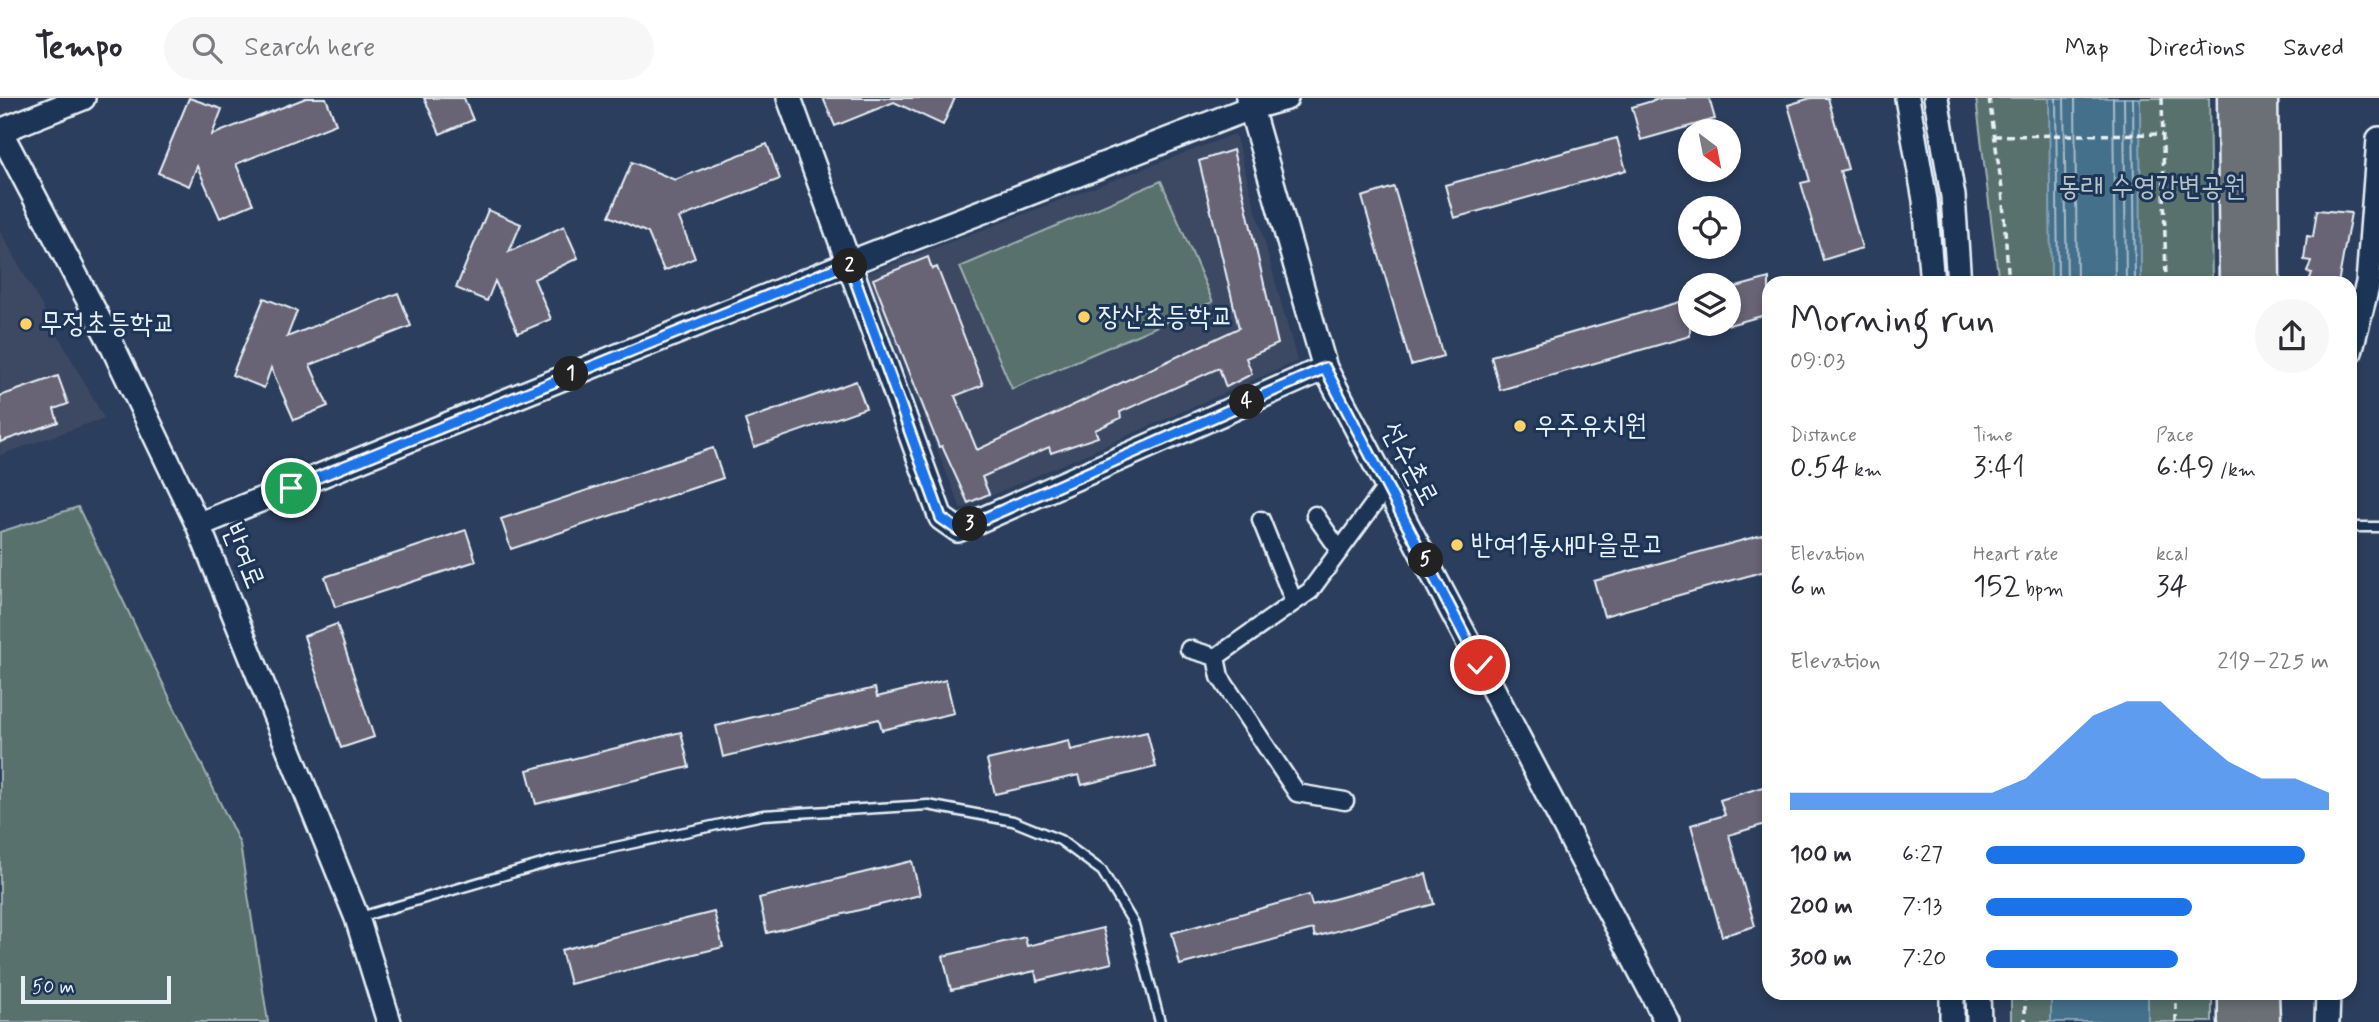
<!DOCTYPE html>
<meta charset="utf-8">
<style>
:root{--surface:#fff;--page:#f7f7f7;--text:#2b2b33;--muted:#7c7c81;--line:#e1e1e2;--accent:#1a73e8}
body{margin:0;font-family:Mynerve,"Poor Story",sans-serif;background:var(--page);color:var(--text);height:100vh;display:flex;flex-direction:column;font-size:26px;white-space:nowrap}
*{box-sizing:border-box;margin:0}
p{font-size:23px;color:var(--muted)}
.icon{flex:none;width:38px;height:38px;fill:none;stroke:currentColor;stroke-width:2;stroke-linecap:round;stroke-linejoin:round}
.map{position:relative;flex:1;overflow:hidden}
.sheet{position:absolute;left:1762px;top:178px;width:595px;height:724px;display:flex;flex-direction:column;background:var(--surface);border-radius:21px;box-shadow:0 4px 10px #0003}
.sheet>*{flex:none}
.needle{width:46px;rotate:148deg}
.fabs{position:absolute;left:1678px;top:21px;display:grid;gap:14px}
.fabs a{display:grid;place-items:center;width:63px;height:63px;border-radius:50%;background:var(--surface);box-shadow:0 4px 10px #0003;font-size:35px}
.scale{position:absolute;left:21px;bottom:18px;width:150px;box-sizing:border-box;padding-left:7px;border:4px solid #e8f1f8;border-top:0;font-size:19px;line-height:24px;white-space:nowrap;color:#e8f1f8;-webkit-text-stroke:5px #1d3557;paint-order:stroke}
.pin{position:absolute;display:grid;place-items:center;width:60px;height:60px;color:#fff;margin:-30px;border:4px solid #fff;border-radius:50%;box-shadow:0 2px 7px #0007}
.km{position:absolute;width:35px;height:35px;margin:-18px;border-radius:50%;background:#222;color:#fff;font-size:19px;line-height:35px;text-align:center}
.round{display:grid;place-items:center;flex:none;width:74px;height:74px;border-radius:37px;background:var(--page)}
.head{display:flex;align-items:center;justify-content:space-between;height:119px;padding:0 28px}
h1{font-size:38px;font-weight:600;line-height:52px}
.stats{display:grid;grid-template-columns:repeat(3,1fr);gap:10px;height:119px;padding:7px 28px}
.stats div{display:grid;align-content:center}
.stats b{font-size:30px;font-weight:600}
.stats small{font-size:19px;font-weight:400}
.stats p{font-size:19px}
.chart{height:196px;padding:14px 28px}
.chart p{display:flex;justify-content:space-between}
.chart svg{width:100%;height:126px;margin-top:7px;fill:var(--accent);opacity:.7}
ul{padding:0 28px;list-style:none;font-size:23px}
li{display:grid;grid-template-columns:112px 84px 1fr;align-items:center;height:52px}
li i{height:18px;border-radius:9px;background:var(--accent)}
header{display:flex;align-items:center;gap:42px;box-sizing:border-box;height:98px;padding:0 35px;background:var(--surface);border-bottom:2px solid var(--line)}
header strong{font-size:33px}
nav{display:flex;gap:38px;margin-inline-start:auto;font-size:24px}
.search{width:490px;height:63px;background:var(--page);display:flex;align-items:center;gap:18px;box-sizing:border-box;padding:0 24px;border-radius:38px;color:var(--muted);font-size:26px}
.map>svg:first-child{display:block}
.built{fill:#3e4964}
.green{fill:#58716d;stroke:#a0b1b2;stroke-width:2}
.water{fill:#456f8b;stroke:#86a3b7;stroke-width:2}
.lines{fill:none;stroke-linecap:round;stroke-linejoin:round}
.shore{stroke:#a7bdcc;stroke-width:2}
.building{fill:#686474;stroke:#e8f1f8;stroke-width:2}
.lane-casing{stroke:#e8f1f8;stroke-width:13}
.street-casing{stroke:#e8f1f8;stroke-width:21}
.secondary-casing{stroke:#e8f1f8;stroke-width:28}
.highway-casing{stroke:#e8f1f8;stroke-width:35}
.path{stroke:#e8f1f8;stroke-width:3.5;stroke-dasharray:7 5;stroke-linecap:butt}
.lane{stroke:#1d3557;stroke-width:8}
.street{stroke:#1d3557;stroke-width:16}
.secondary{stroke:#1d3557;stroke-width:23}
.highway{stroke:#6b6f75;stroke-width:30}
.route-casing{stroke:#fff;stroke-width:14}
.route{stroke:#1a73e8;stroke-width:9}
.poi-dot{fill:#ffd166;stroke:#1d3557;stroke-width:2.5}
.labels{text-anchor:middle;dominant-baseline:central;stroke-width:6;stroke-linejoin:round;paint-order:stroke}
.park-label{font-size:28px;fill:#b6c4c7;stroke:#1d3557}
.poi-label{font-size:28px;fill:#e8f1f8;stroke:#1d3557;text-anchor:start}
.street-label{font-size:28px;fill:#e8f1f8;stroke:#1d3557}
</style>
<header>
<strong>Tempo</strong>
<div class="search"><svg class="icon" aria-label="search" viewBox="0 0 24 24"><circle cx="10" cy="10" r="6"/><path d="M15 15l6 6"/></svg>Search here</div>
<nav><a>Map</a><a>Directions</a><a>Saved</a></nav>
</header>
<div class="map">
<svg width="2379" height="924" viewBox="0 0 2379 924">
<rect width="100%" height="100%" fill="#2c3e5d"/>
<filter id="ink" filterUnits="userSpaceOnUse"><feTurbulence type="fractalNoise" baseFrequency=".0143" numOctaves="2"/><feDisplacementMap in="SourceGraphic" scale="14" xChannelSelector="R" yChannelSelector="G"/><feConvolveMatrix kernelMatrix="1 2 1 2 8 2 1 2 1" color-interpolation-filters="sRGB"/></filter>
<g filter="url(#ink)">
<path class="built" d="M1235,36L1297,263L961,411L866,176Z
M0,133L104,320L0,357Z"/>
<path class="green" d="M1976,0H2209L2212,185H1999Z
M1161,83L1213,204L1012,291L960,169Z
M78,409L240,746L268,924H0V434Z
M2011,896H2212V924H2011Z"/>
<path class="water" d="M2049,0H2140L2141,185H2051Z
M2051,896H2148V924H2051Z"/>
<g class="lines">
<path class="shore" d="M2056,0L2058,186
M2064,0L2067,186
M2075,0L2077,186
M2113,0L2115,186
M2124,0L2126,186
M2133,0L2135,186"/>
</g>
<path class="building" d="M189,0L222,11L212,37L306,0H326L336,26L236,66L253,106L220,120L197,68L189,88L158,75Z
M424,0H464L473,22L440,36Z
M823,0H955L943,27L894,4L835,28Z
M1662,0H1709L1715,21L1641,42L1632,9Z
M1811,0H1828L1848,71L1840,73L1862,150L1823,162L1801,85L1810,83L1788,7Z
M1617,40L1626,72L1454,120L1445,87Z
M767,46L780,81L679,120L695,160L664,173L648,135L609,118L632,64L675,82Z
M1233,52L1278,246L1246,260L1252,276L1226,289L1219,270L1120,314L1121,320L1095,332L1098,339L1051,355L1049,349L982,379L989,396L968,405L942,348L939,349L873,181L928,159L932,171L937,169L983,287L955,298L977,352L1239,230L1199,63Z
M1394,89L1443,258L1411,267L1362,99Z
M488,112L521,126L509,154L564,128L578,160L534,181L551,221L518,235L495,183L487,203L456,190Z
M2317,112L2351,115L2338,186H2308L2312,175L2307,174L2311,163L2304,162L2307,138L2313,139Z
M1769,180V216L1729,227V191Z
M398,195L411,228L310,267L328,308L294,322L271,270L264,290L232,277L264,200L297,213L287,239Z
M1690,201V238L1500,292L1491,258Z
M58,278L68,306L54,311L58,324L0,344V298Z
M856,283L866,310L754,349L745,322Z
M713,350L723,380L511,451L501,421Z
M466,432L476,463L335,509L325,479Z
M1769,435V472L1604,518L1594,483Z
M337,526L374,639L341,650L304,538Z
M946,582L954,615L882,632L879,621L723,659L716,628L875,590L877,599Z
M681,634L689,669L536,706L527,672Z
M1147,634L1156,669L1082,687L1079,677L995,696L987,662L1069,643L1071,652Z
M1769,687V725L1729,737L1755,828L1722,838L1691,727L1725,717L1720,702Z
M912,763L920,797L767,835L759,800Z
M1426,776L1434,806L1315,839L1313,831L1180,867L1172,835L1309,797L1312,807Z
M714,814L723,849L570,886L561,852Z
M1103,830L1112,865L1037,883L1035,873L951,892L943,858L1025,839L1027,848Z"/>
<g class="lines">
<g class="lane-casing">
<path id="lane" d="M2350,429H2379
M360,819L556,762L763,717L928,707L1013,723L1060,742L1102,773L1134,826L1160,924"/>
</g>
<g class="street-casing">
<path id="street" d="M1315,417L1340,453
M1261,422L1294,504
M1189,551L1216,559L1310,493L1387,388
M1216,559L1220,579L1297,695L1345,703"/>
</g>
<g class="secondary-casing">
<path id="secondary" d="M789,0L941,420L958,432L1325,270
M1248,0L1325,270L1667,924
M1907,0L1925,102L1932,186
M1936,0L1953,98L1959,186
M0,33L110,243L198,427L357,820L389,924
M0,33L83,0
M2350,254L2368,185L2379,41
M198,427L849,165L1250,10L1286,0
M1952,896V924
M1978,896L1979,924
M2327,924L2328,896"/>
</g>
<g class="highway-casing">
<path id="highway" d="M2233,0L2235,186
M2262,0L2264,186
M2263,896L2264,924
M2234,924V896"/>
</g>
<path class="path" d="M1989,0L2002,91L2009,186
M2162,0L2166,186
M1994,38L2163,36
M2025,896V924
M2176,924V896"/>
<use href="#lane" class="lane"/>
<use href="#street" class="street"/>
<use href="#secondary" class="secondary"/>
<use href="#highway" class="highway"/>
</g>
</g>
<g class="lines" filter="url(#ink)">
<g class="route-casing">
<path id="route" d="M291,390L849,165L941,420L958,432L1325,270L1480,567"/>
</g>
<use href="#route" class="route"/>
</g>
<g class="poi-dot">
<circle cx="1084" cy="219" r="7"/>
<circle cx="26" cy="226" r="7"/>
<circle cx="1520" cy="328" r="7"/>
<circle cx="1457" cy="447" r="7"/>
</g>
<g class="labels">
<g class="park-label">
<text x="2152" y="89">동래 수영강변공원</text>
</g>
<g class="poi-label">
<text x="1098" y="219">장산초등학교</text>
<text x="40" y="226">무정초등학교</text>
<text x="1534" y="328">우주유치원</text>
<text x="1471" y="447">반여1동새마을문고</text>
</g>
<g class="street-label">
<text transform="translate(1409 366) rotate(62)">선수촌로</text>
<text transform="translate(243 458) rotate(68)">반여로</text>
</g>
</g>
</svg>
<div class="fabs">
<a><svg class="needle" viewBox="-14 -14 28 28"><path d="M0-13l5 13h-10z" fill="#e53935"/><path d="M0 13l5-13h-10z" fill="#7c7c81"/></svg></a>
<a><svg class="icon" aria-label="locate" viewBox="0 0 24 24"><circle cx="12" cy="12" r="6"/><path d="M12 2v4M12 18v4M2 12h4M18 12h4"/></svg></a>
<a><svg class="icon" aria-label="layers" viewBox="0 0 24 24"><path d="M12 4l9 5-9 5-9-5zM3 14l9 5 9-5"/></svg></a>
</div>
<div class="scale">50 m</div>
<div class="pin" style="left:291px;top:390px;background:#1e9e55"><svg class="icon" aria-label="arrive" viewBox="0 0 24 24"><path d="M6 21V4h12l-3 4 3 4H6"/></svg></div>
<div class="pin" style="left:1480px;top:567px;background:#d93025"><svg class="icon" aria-label="check" viewBox="0 0 24 24"><path d="M5 12l5 5 9-10"/></svg></div>
<b class="km" style="left:571px;top:276px">1</b>
<b class="km" style="left:850px;top:168px">2</b>
<b class="km" style="left:970px;top:426px">3</b>
<b class="km" style="left:1247px;top:304px">4</b>
<b class="km" style="left:1426px;top:462px">5</b>
<section class="sheet">
<div class="head"><div><h1>Morning run</h1><p>09:03</p></div><a class="round"><svg class="icon" aria-label="share" viewBox="0 0 24 24"><path d="M12 15V3M7 8l5-5 5 5M5 13v7h14v-7"/></svg></a></div>
<div class="stats">
<div><p>Distance</p><b>0.54<small> km</small></b></div>
<div><p>Time</p><b>3:41</b></div>
<div><p>Pace</p><b>6:49<small> /km</small></b></div>
</div>
<div class="stats">
<div><p>Elevation</p><b>6<small> m</small></b></div>
<div><p>Heart rate</p><b>152<small> bpm</small></b></div>
<div><p>kcal</p><b>34</b></div>
</div>
<div class="chart"><p><span>Elevation</span>219–225 m</p>
<svg viewBox="0 0 160 44" preserveAspectRatio="none"><path d="M0 44V38L10 38L20 38L30 38L40 38L50 38L60 38L70 33L80 22L90 11L100 6L110 6L120 17L130 27L140 33L150 33L160 38V44z"/></svg>
</div>
<ul>
<li><b>100 m</b>6:27<i style="width:93%"></i></li>
<li><b>200 m</b>7:13<i style="width:60%"></i></li>
<li><b>300 m</b>7:20<i style="width:56%"></i></li>
</ul>
</section>
</div>
